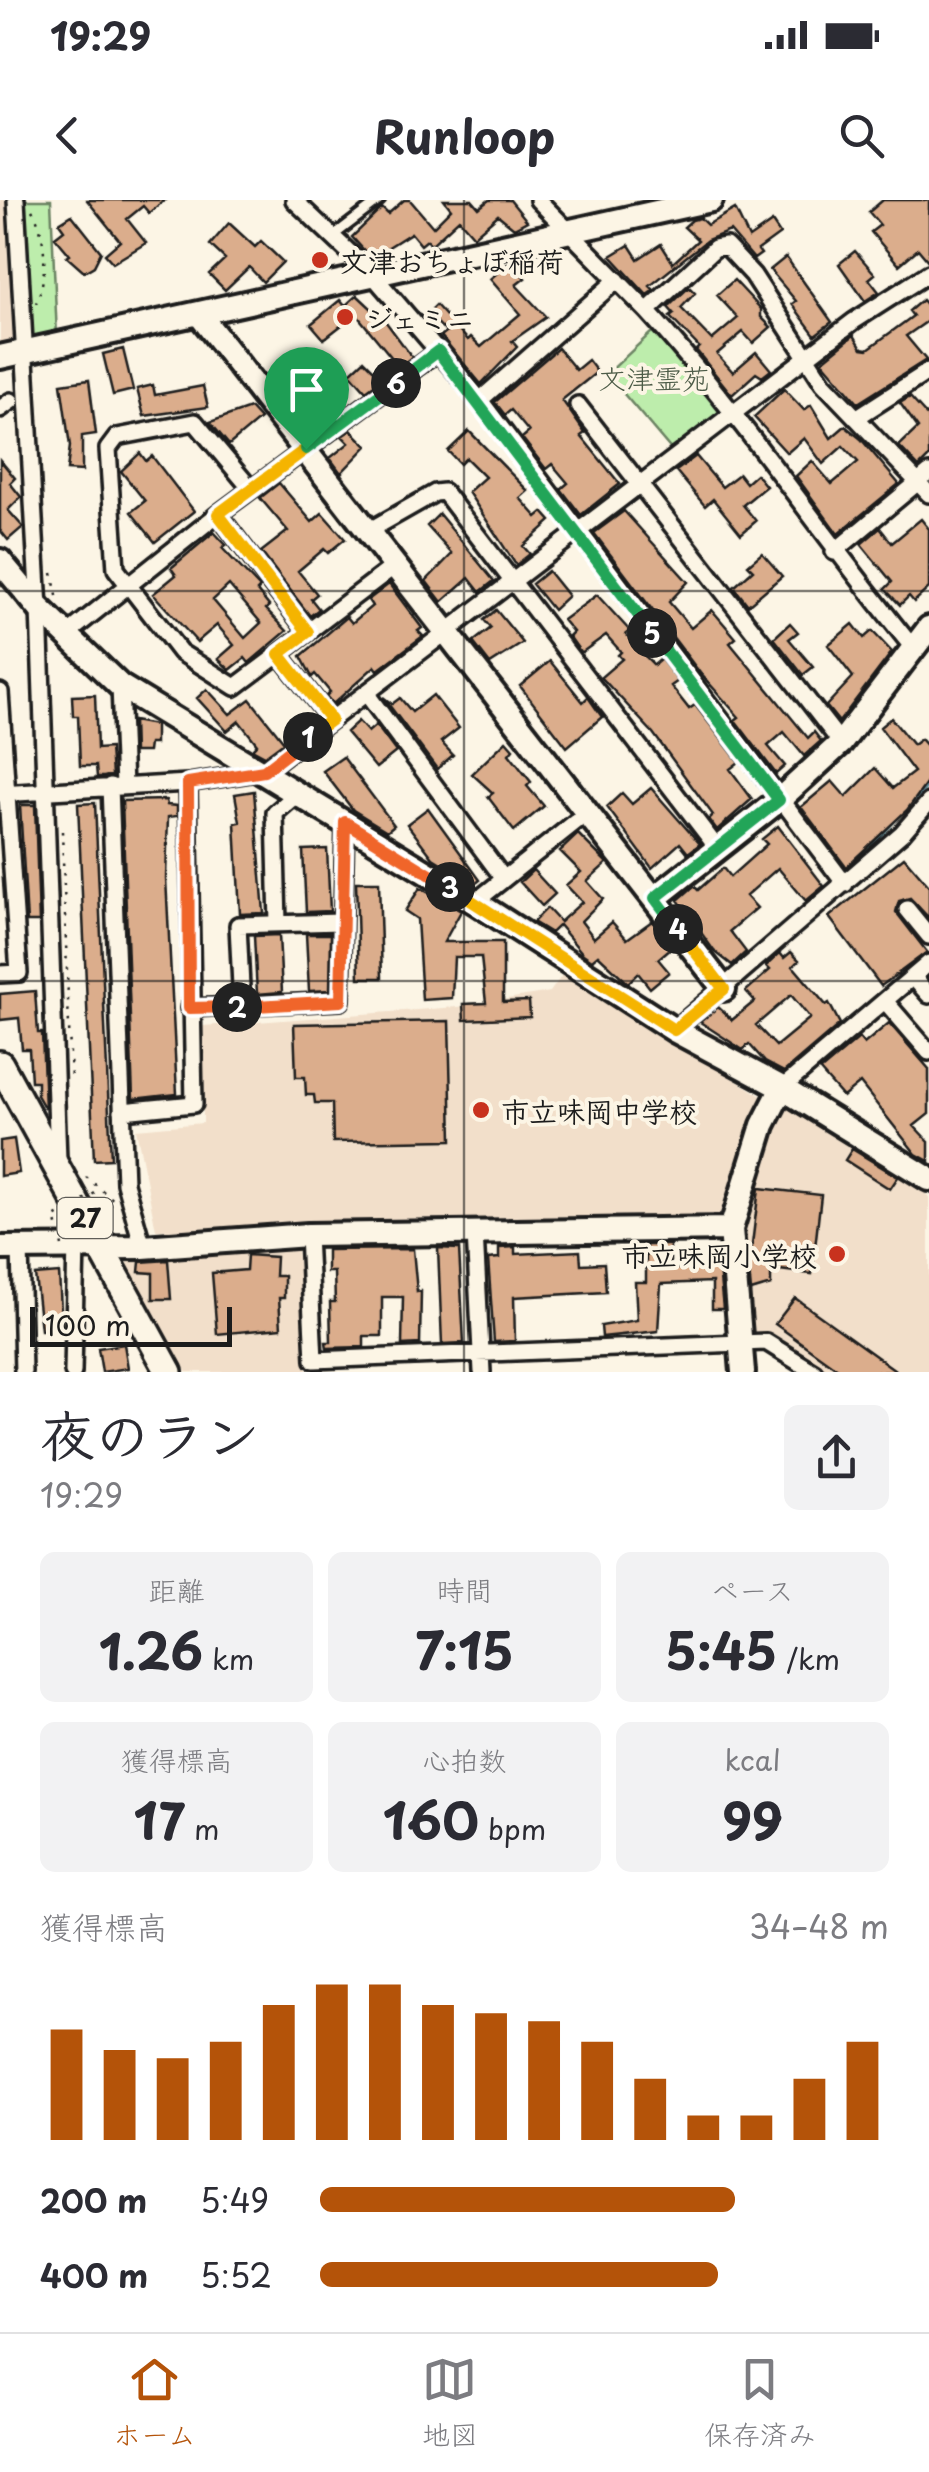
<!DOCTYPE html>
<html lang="ja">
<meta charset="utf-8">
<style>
:root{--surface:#fff;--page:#f2f2f3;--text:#2b2b33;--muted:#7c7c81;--line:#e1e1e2;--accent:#b45309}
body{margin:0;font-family:"Playpen Sans","Klee One",sans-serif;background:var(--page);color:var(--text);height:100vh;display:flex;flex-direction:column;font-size:38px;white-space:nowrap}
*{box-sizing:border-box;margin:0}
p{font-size:32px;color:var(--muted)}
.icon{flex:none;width:55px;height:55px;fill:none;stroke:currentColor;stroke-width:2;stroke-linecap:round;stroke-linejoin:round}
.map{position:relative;height:1172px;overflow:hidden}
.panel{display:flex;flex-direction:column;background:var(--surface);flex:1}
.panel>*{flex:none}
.scale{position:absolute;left:30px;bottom:25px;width:202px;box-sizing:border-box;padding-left:10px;border:5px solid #1c1c1c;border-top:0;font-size:28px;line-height:35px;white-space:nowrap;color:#1c1c1c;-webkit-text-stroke:8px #fcf5e5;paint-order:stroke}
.pin{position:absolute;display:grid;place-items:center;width:85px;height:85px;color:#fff;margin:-102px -42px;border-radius:50% 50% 50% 0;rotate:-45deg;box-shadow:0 0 10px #0007}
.pin .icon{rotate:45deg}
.km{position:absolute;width:50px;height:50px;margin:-25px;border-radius:50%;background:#222;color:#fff;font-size:28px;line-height:50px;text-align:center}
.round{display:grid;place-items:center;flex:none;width:105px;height:105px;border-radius:15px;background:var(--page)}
.summary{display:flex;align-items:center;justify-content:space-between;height:170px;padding:0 40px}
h1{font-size:55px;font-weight:700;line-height:75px}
.metrics{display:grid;grid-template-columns:repeat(3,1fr);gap:15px;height:170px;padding:10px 40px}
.metrics div{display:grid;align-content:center;border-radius:15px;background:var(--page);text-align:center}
.metrics b{font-size:50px;font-weight:700}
.metrics small{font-size:28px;font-weight:400}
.metrics p{font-size:28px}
.chart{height:280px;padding:20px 40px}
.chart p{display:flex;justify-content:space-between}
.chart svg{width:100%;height:180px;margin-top:10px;stroke:var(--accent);stroke-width:6}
ul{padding:0 40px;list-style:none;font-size:32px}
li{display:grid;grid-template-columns:160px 120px 1fr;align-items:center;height:75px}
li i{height:25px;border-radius:12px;background:var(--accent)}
.status{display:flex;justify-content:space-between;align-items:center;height:70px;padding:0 50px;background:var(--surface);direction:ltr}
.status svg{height:28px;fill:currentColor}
header{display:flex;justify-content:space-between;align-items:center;height:130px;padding:0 40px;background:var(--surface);font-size:45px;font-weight:700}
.menu{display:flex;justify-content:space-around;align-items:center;height:140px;border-top:2px solid var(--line);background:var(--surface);font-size:28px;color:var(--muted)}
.menu a{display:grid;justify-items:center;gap:5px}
.menu .on{color:var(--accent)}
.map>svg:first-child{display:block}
.built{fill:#f2dfca}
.green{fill:#bdedac;stroke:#6c8464;stroke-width:2.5}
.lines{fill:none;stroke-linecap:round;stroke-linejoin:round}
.stream{stroke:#608d9b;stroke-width:4}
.building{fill:#dbad8c;stroke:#1c1c1c;stroke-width:2.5;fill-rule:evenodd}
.lane-casing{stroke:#1c1c1c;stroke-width:15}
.street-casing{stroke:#1c1c1c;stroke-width:22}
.secondary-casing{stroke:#1c1c1c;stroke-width:30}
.primary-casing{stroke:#1c1c1c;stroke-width:32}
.path{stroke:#1c1c1c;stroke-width:2.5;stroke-dasharray:2.5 8;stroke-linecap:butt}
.lane{stroke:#fcf5e5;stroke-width:8}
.street{stroke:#fcf5e5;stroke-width:15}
.secondary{stroke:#fcf5e5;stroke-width:22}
.primary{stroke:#fcf5e5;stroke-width:25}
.path-bridge{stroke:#1c1c1c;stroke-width:2.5;stroke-dasharray:2.5 8;stroke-linecap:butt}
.split-1-casing{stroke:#fff;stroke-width:20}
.split-2-casing{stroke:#fff;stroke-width:20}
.split-3-casing{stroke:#fff;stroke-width:20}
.split-4-casing{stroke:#fff;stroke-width:20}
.split-5-casing{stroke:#fff;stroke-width:20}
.split-6-casing{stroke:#fff;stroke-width:20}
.split-7-casing{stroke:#fff;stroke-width:20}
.split-1{stroke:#f5b400;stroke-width:12}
.split-2{stroke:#f0652b;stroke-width:12}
.split-3{stroke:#f0652b;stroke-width:12}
.split-4{stroke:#f5b400;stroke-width:12}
.split-5{stroke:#22a559;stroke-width:12}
.split-6{stroke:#22a559;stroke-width:12}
.split-7{stroke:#22a559;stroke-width:12}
.grid{fill:none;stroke:#1c1c1c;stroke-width:2.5;stroke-opacity:0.55}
.poi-dot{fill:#c8321e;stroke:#fcf5e5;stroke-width:4}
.labels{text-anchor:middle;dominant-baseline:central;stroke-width:8;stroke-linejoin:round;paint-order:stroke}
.shield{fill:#fcf5e5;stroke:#5f5d58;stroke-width:2.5}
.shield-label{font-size:25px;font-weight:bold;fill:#1c1c1c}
.poi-label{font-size:28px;font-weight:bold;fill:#1c1c1c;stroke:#fcf5e5;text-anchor:start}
.park-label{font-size:28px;fill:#4c5b47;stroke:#fcf5e5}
</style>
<div class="status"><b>19:29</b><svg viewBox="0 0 49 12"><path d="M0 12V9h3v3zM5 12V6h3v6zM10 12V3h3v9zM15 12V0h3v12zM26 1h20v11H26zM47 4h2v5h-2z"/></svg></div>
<header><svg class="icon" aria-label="back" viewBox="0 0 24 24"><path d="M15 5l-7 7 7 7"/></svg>Runloop<svg class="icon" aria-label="search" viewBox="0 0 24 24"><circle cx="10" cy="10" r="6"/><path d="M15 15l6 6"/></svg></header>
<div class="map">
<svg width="929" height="1172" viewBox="0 0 929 1172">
<rect width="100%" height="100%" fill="#fcf5e5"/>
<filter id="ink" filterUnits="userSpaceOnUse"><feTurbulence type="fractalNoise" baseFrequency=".01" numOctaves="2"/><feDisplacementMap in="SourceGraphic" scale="20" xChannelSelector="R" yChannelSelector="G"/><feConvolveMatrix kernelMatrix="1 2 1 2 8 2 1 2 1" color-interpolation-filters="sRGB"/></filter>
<g filter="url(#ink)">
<path class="built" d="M0,0H10L16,141L0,145Z
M563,774L763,897L725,1021L156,1030L136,929L203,923V826L457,807L550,792Z
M789,908L929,996V1172H823L771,1135L748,1137L746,1016L760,965L780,915Z
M297,1047L307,1172H186L122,1063Z"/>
<path class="green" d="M11,0H51L57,137L17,147Z
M655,129L719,206V219L674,253L607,174Z"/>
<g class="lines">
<path class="stream" d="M846,672L929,584"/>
</g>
<path class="building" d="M87,0H165L149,13L143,6L127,19L146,43L113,63L105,54L120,41Z
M404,0H410L433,27L451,9L444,0H472L479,8L489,0H510L527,21L514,28L498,15L474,36L459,19L431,45L427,40L421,45L411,33L371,58L352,37L382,8L388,14Z
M883,0H929V62L918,49L899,65L871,32L880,25L869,12Z
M735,9L749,38L772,22L780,34L758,50L761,54L754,59L730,31L707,40L650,86L654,90L647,95L611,56L629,45L638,59L661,44L673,63L698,40L684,27L692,20L700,18L707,25Z
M72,15L101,52L94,66L84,72L67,57L70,55L55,37L64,30L59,23Z
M229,23L255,47L261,41L283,62L263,82L249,67L225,90L209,74L225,59L210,45Z
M855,51L875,74L869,79L879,92L865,101L839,64Z
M786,57L832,122L815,135L792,104L796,101L770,70Z
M510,62L525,78L516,85L546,117L512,141L517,147L481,184L441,136L446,132L428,113L436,105L468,140L471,137L481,147L520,114L490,79Z
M734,80L761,109V117L771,127L753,143L743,132L717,154L733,172L756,152L771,170L762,177L756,173L732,195L696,150L699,147L670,117L674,114L668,107L689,87L695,93L681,108L712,140L738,118L717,95Z
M357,95L386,122L412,157L366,191L350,173L364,160L377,173L392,158L356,114L324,139L311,124L340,100L345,106Z
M922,100L929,108V120L906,136L926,160L858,203L822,161L854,135L862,148L868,149L913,116L909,111Z
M558,148L576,170L588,160L597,172L562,200L585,233L581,236L620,284L581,315L561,289L568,283L552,264L546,269L522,238L529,232L511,210L505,215L495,202Z
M123,149L133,190L113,195L103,154Z
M306,152L336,188L316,205L286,169Z
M89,180L96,234L82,236V271L67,270L70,246L61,184Z
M153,185L155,195L203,186L208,207L144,216L137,189Z
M784,189L804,210L811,205L831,238L845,226L861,239L899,284L838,334L796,276L812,261L832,284L858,262L843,246L823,264L804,238L787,253L754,217Z
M910,197L929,218V257L919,267L899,246L918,228L900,203Z
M250,208L260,219L229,245L210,222Z
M351,230L367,246L341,273L330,258L349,243L342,236Z
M469,231L528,291L520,298L537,317L543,312L551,321L523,346L530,354L516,365L468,292L485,277L466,258L460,264L448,251Z
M140,253L146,261L152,256L194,311L155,342L131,312L145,301L121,271Z
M696,256L722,287L739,274L746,283L756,274L766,286L743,305L756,321L741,334L713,299L705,306L676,271Z
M0,260L15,278L10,283L21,297L8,310L23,327L8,340L0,330Z
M279,283L312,322L322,313L345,339L328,353L324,349L298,371L317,394L311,399L319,409L310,416L261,352L288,331L260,298Z
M624,311L688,382L669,402L691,428L712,410L736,438L730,443L808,538L814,532L821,541L804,556L784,532L768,546L785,566L776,574L735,520L739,517L700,473L594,333Z
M439,314L494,381L480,392L469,378L442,402L426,381L452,354L427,326Z
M921,319L929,329V388L914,402L909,396L900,405L885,389L892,382L861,344L880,328L892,343Z
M214,332L226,345L222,348L260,388L257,391L269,406L266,409L287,431L249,463L245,458L230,470L218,459L234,445L217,425L197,442L153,394L176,375L171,368ZM229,385L261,423L245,438L213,400Z
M762,353L782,376L748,405L734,387L753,370L748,365Z
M548,371L568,396L553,410L532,384Z
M389,384L422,428L418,431L423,436L378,470L375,466L333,504L326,496L330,492L315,474L312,477L301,456L347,417L352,423L372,406L368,400Z
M597,395L630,431L626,434L643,454L654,465L661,459L678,481L671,486L689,509L695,505L739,562L730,569L752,599L717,630L709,619L713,615L653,533L601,477L622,459L618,455L621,452L606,435L581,453L569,436L573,432L563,420Z
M496,410L523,443L490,464L473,442L491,428L484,420Z
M790,423L798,432L789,439L813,467L803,475L774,438Z
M853,424L864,438L872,431L892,452L839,522L826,506L853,477L828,445Z
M550,461L583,502L588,497L602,517L567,547L520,486Z
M207,489L230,514L250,499L284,542L265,556L252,549L257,544L239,521L227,531L197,498Z
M95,495L97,549L110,548L112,575L104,577H97L96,566H80L78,516H73L72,496Z
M433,495L459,528L441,542L453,555L437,569L383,497L392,504L400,498L412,512Z
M891,518L913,545L921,539L929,548V580L907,610L846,667L801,607L832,581L846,597L875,568L893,588L914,572L880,527Z
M133,521L155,525V544H149L148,552H134Z
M358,521L368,532L376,525L396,552L376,568L346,532Z
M506,541L513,549L509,554L531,582L527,586L544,606L514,631L488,597L493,593L472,574Z
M343,557L394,625L387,631L353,610L323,571Z
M651,588L700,644L688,653L680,643L652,668L607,607L622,593L632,604Z
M254,591L264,713L240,714L235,623L240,622L235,594Z
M166,600L167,605L177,606V616L168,617L166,678L177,894L133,899L122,601Z
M95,603L111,959L94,960L78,604Z
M20,605H35L39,722H27Z
M428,608L480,680L475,684L433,658L407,624Z
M778,626L824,686L806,701L778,668L746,696L757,708L730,731L746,752L732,765L714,751L678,700L694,686L698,690L723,668L730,677L767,644L762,639Z
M578,634L607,663L587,681L603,699L581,721L594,738L612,722L627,739L652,721L672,747L658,759L669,772L650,788L638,773L628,783L598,755L592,760L583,754L559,725L551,733L533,722L547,708L560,722L582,702L566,685L581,672L560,651Z
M327,649L330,711L306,712L303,650Z
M904,657L929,686V718L910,698L899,701L896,712L927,752L881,786L829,717Z
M533,670L555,694L542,706L520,682Z
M356,682H379L382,778H359Z
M420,688L461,711L444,742H503V802L529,801L530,817L464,820L463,804L486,803L481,757H454L452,798L422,800L417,719L405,711Z
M306,734H331L330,790L309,791Z
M279,735L282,792L257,794L254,736Z
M791,752L799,760L793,766L826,805L829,803L840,824L784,872L765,862L749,844L743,850L700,822L718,807L732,820L755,801L746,791L770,770L766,766L780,753L784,758ZM791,795L810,818L776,846L756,825Z
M35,791L38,833H42L45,909L37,895V881H31L29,849H22L19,818L0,820V794Z
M449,821L452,940L333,942L332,903H315L314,895H306L305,877H296L294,824Z
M889,823L929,869V914L914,926L929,942V961L916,954L860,883L843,897L820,871L859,838L864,844Z
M14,939L19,973L0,976V941Z
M852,949L898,977L890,989L845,960Z
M759,988L821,995L812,1074L771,1069V1085L751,1091L749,1069Z
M646,1045H670V1069L719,1068L723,1109H712V1082L661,1084L658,1131L602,1137L601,1126L637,1120L635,1082H646Z
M515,1047V1054L580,1051L581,1064L604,1063L606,1092L514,1097L515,1141L494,1142L488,1059L499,1058V1048Z
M438,1048L459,1049L464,1143L442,1144Z
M413,1049L417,1092L421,1091L420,1144L402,1145L403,1097H382V1136H364V1147L327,1148L326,1142H331L330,1102H335L334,1072H327V1050Z
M247,1055L276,1057L275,1076H284V1098H279L281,1128L217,1134L212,1073L246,1070Z
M168,1060L171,1099H153V1073L139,1072L140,1062Z
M59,1073L62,1129L41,1130L35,1075Z
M795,1098L898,1172H842L775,1124Z
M124,1144L128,1168L102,1172L98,1148Z"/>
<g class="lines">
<g class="lane-casing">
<path id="lane" d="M333,36L380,0"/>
</g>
<g class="street-casing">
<path id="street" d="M16,0L39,408L58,960
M294,0L372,74L480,200L845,684
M538,0L647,111L715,48L726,46L753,75L823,183L929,294
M647,111C743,216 823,338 914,449
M480,200L617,80
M578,205L841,543
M0,209L11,201
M856,218L929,171
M251,289L195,222L117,237L108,249L116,369L180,452L235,487L279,454L331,520
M218,314L308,432
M370,330L435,293L444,292L718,649
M834,352L929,273
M66,435L218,314L439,151
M279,454L397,364
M120,486L124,586
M0,492L19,773L0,774
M366,493L504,679
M110,586L125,983L143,1047
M0,594L188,583L264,571L854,121L929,73
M475,702L588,612
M907,709L929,736
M278,723L275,613L298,593
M913,777L929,795
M885,801L929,852
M242,807L238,725L341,722
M189,808L341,801L345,622
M674,830L902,633L929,602
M782,888L929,763
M122,911L194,904L188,583
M475,1032L482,1172
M308,1035L314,1160L766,1142L814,1172
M20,1047L23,1172
M73,1172L76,1045"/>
</g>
<g class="secondary-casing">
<path id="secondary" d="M199,114L724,789
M0,157L711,0
M0,361L39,408L120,486L475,702L674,830L782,888L929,979
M655,698L779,600L841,543L929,428
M0,1048L143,1047L308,1035L731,1029
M743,1172L731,1029L763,925L782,888"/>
</g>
<g class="primary-casing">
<path id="primary" d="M0,864L169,1172"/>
</g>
<path class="path" d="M32,10C47,34 48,78 36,103
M52,373L58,400
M62,631L71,882
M86,977L115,1001L106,1009"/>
<use href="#lane" class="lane"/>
<use href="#street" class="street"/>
<use href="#secondary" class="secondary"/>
<use href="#primary" class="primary"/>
<path class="path-bridge" d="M62,1046L55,1017L95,993L106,1009"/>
</g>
</g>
<g class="lines" filter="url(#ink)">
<g class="split-1-casing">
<path id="split-1" d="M306,249L218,314L308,432L279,454L331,520L308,537"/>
</g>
<g class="split-2-casing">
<path id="split-2" d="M237,807L189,808L188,583L264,571L308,537"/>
</g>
<g class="split-3-casing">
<path id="split-3" d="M237,807L341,801L345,622L450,687"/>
</g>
<g class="split-4-casing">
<path id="split-4" d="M450,687L674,830L724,789L678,729"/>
</g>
<g class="split-5-casing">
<path id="split-5" d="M652,433L779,600L655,698L678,729"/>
</g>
<g class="split-6-casing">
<path id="split-6" d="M396,183L438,151L652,433"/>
</g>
<g class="split-7-casing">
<path id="split-7" d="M306,249L396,183"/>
</g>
<use href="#split-1" class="split-1"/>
<use href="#split-2" class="split-2"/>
<use href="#split-3" class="split-3"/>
<use href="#split-4" class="split-4"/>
<use href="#split-5" class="split-5"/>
<use href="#split-6" class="split-6"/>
<use href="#split-7" class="split-7"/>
</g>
<path class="grid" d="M464,0V1172M0,391H929M0,781H929"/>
<g class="poi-dot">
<circle cx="320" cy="60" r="10"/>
<circle cx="345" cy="117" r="10"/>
<circle cx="481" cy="910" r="10"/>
<circle cx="837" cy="1054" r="10"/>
</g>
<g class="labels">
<rect class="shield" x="57.5" y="998" width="55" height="40" rx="8"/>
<g class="shield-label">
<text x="85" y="1018">27</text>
</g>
<g class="poi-label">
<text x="340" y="60">文津おちょぼ稲荷</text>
<text x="365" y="117">ジェミニ</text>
<text x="501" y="910">市立味岡中学校</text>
<text x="817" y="1054" text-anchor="end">市立味岡小学校</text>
</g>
<g class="park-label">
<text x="654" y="177">文津霊苑</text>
</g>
</g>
</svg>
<div class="scale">100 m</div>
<div class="pin" style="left:306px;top:249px;background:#1e9e55"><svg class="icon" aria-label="arrive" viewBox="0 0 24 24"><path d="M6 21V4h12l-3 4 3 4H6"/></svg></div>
<b class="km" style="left:308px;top:537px">1</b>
<b class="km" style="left:237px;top:807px">2</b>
<b class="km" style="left:450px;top:687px">3</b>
<b class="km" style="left:678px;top:729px">4</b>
<b class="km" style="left:652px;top:433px">5</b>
<b class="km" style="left:396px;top:183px">6</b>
</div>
<section class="panel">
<div class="summary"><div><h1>夜のラン</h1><p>19:29</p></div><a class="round"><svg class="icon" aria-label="share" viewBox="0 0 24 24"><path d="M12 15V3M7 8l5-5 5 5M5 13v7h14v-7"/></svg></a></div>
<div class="metrics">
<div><p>距離</p><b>1.26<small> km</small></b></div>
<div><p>時間</p><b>7:15</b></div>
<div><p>ペース</p><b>5:45<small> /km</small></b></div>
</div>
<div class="metrics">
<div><p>獲得標高</p><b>17<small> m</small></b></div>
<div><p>心拍数</p><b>160<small> bpm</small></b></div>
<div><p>kcal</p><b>99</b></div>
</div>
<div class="chart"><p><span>獲得標高</span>34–48 m</p>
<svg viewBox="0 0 160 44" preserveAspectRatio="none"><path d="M5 44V17M15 44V22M25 44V24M35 44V20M45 44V11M55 44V6M65 44V6M75 44V11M85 44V13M95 44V15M105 44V20M115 44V29M125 44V38M135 44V38M145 44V29M155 44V20"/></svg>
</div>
<ul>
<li><b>200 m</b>5:49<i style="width:73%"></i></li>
<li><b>400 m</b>5:52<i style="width:70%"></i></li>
</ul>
</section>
<nav class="menu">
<a class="on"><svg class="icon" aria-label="home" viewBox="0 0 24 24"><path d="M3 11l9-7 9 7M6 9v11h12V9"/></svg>ホーム</a>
<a><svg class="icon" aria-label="map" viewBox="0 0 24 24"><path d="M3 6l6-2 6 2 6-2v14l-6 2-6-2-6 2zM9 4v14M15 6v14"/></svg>地図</a>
<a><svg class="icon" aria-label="saved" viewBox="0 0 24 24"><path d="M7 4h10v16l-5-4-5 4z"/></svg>保存済み</a>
</nav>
